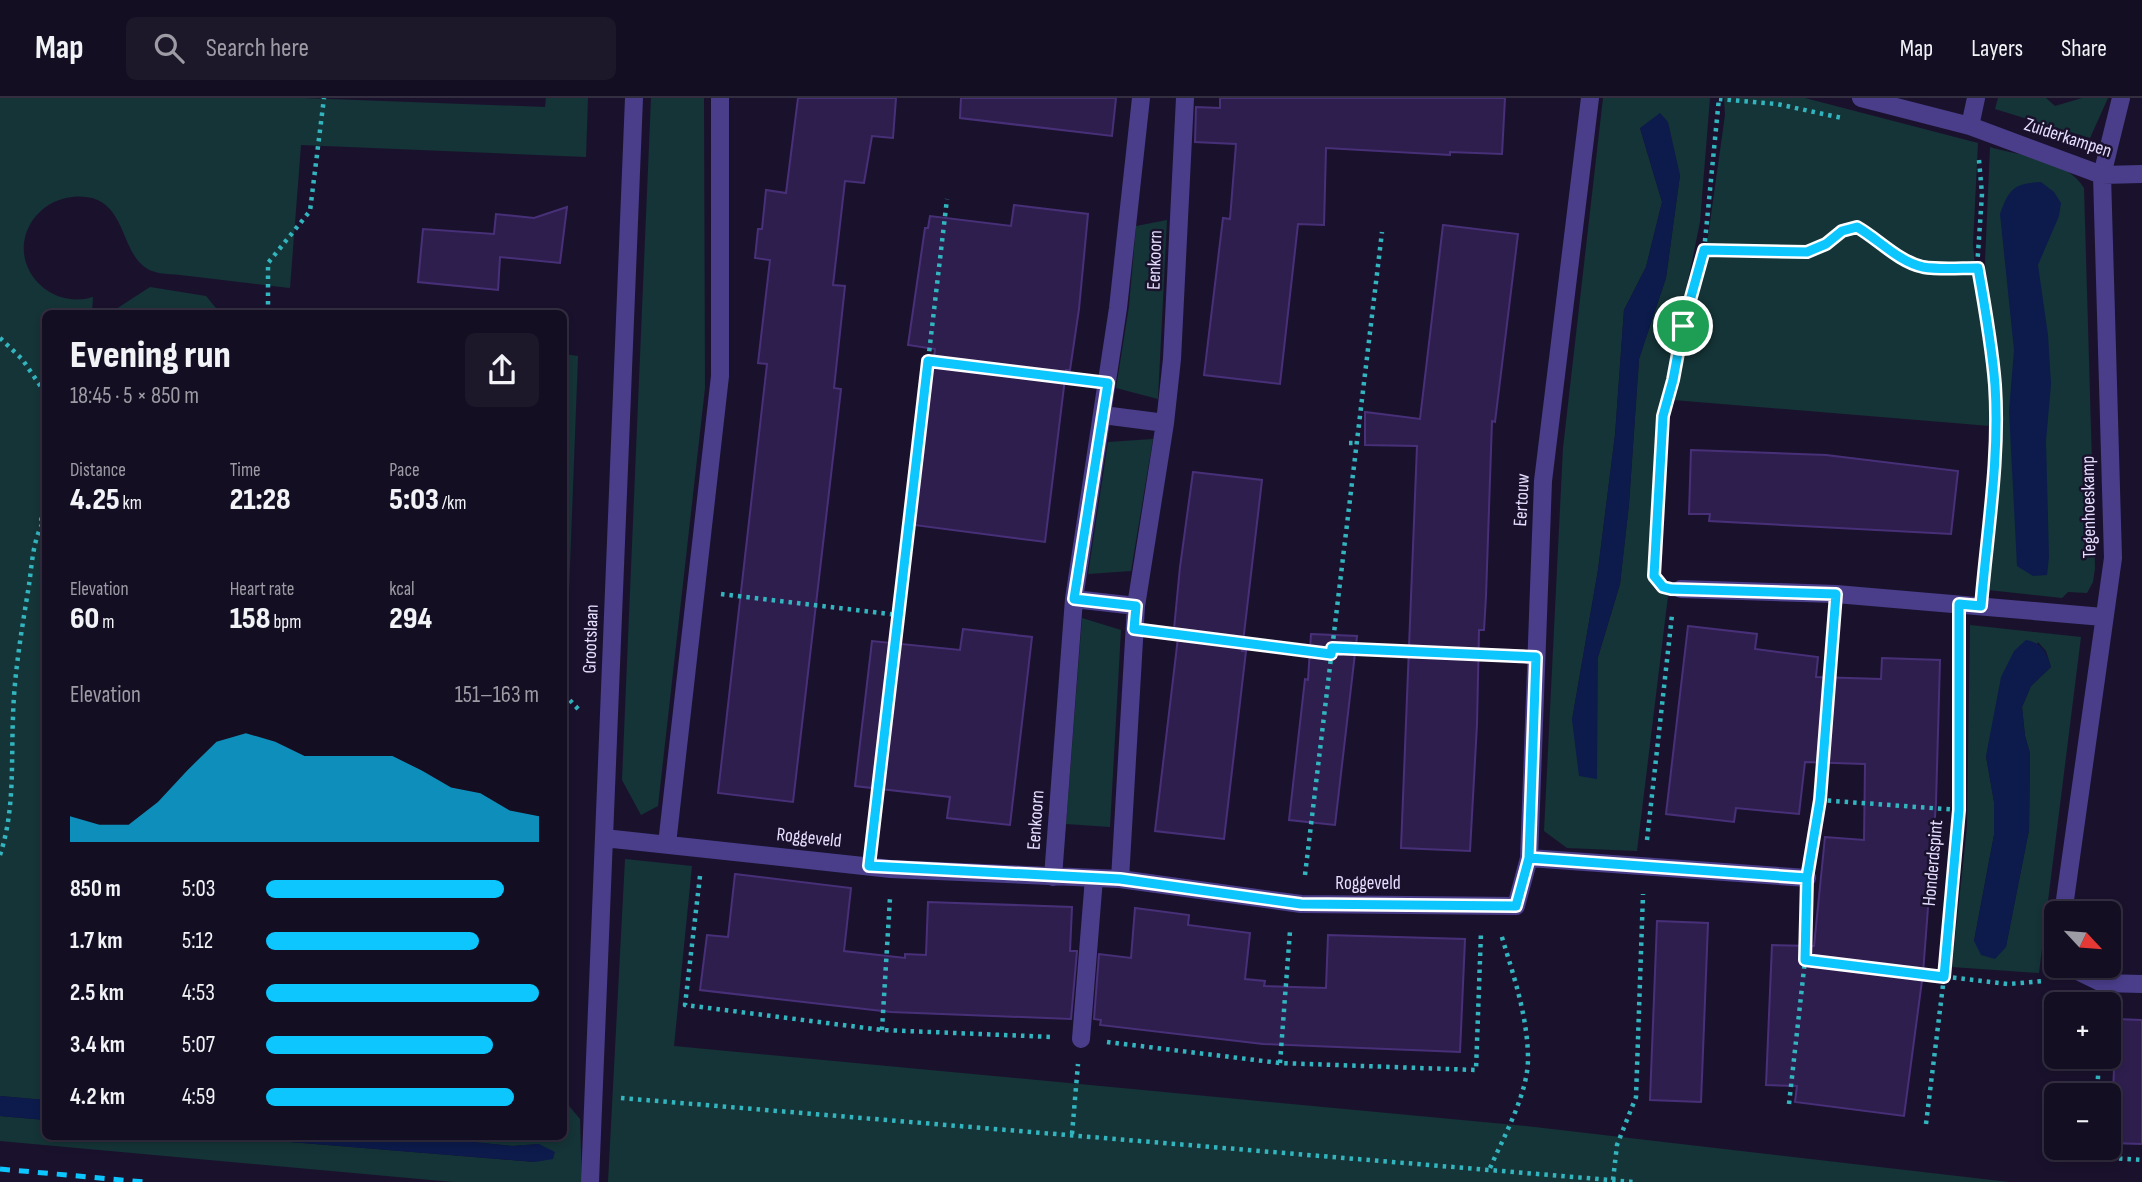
<!DOCTYPE html>
<meta charset="utf-8">
<style>
:root{--surface:#140e22;--page:#1d172a;--text:#f1f3f6;--muted:#9d9ca5;--line:#332e40;--accent:#0cc6fd}
body{margin:0;font-family:"Sofia Sans Condensed",sans-serif;background:var(--page);color:var(--text);height:100vh;display:flex;flex-direction:column;font-size:26px;white-space:nowrap}
*{box-sizing:border-box;margin:0}
p{font-size:23px;color:var(--muted)}
.icon{flex:none;width:38px;height:38px;fill:none;stroke:currentColor;stroke-width:2;stroke-linecap:round;stroke-linejoin:round}
.map{position:relative;flex:1;overflow:hidden}
.panel{position:absolute;left:42px;top:212px;width:525px;height:830px;display:flex;flex-direction:column;background:var(--surface);border-radius:10px;box-shadow:0 4px 10px #0003,0 0 0 2px var(--line)}
.panel>*{flex:none}
.needle{width:46px;rotate:116deg}
.tools{position:absolute;left:2044px;top:803px;display:grid;gap:14px}
.tools a{display:grid;place-items:center;width:77px;height:77px;border-radius:10px;background:var(--surface);box-shadow:0 4px 10px #0003,0 0 0 2px var(--line);font-size:35px}
.pin{position:absolute;display:grid;place-items:center;width:60px;height:60px;color:#fff;margin:-30px;border:4px solid #fff;border-radius:50%;box-shadow:0 2px 7px #0007}
.round{display:grid;place-items:center;flex:none;width:74px;height:74px;border-radius:10px;background:var(--page)}
.headline{display:flex;align-items:center;justify-content:space-between;height:119px;padding:0 28px}
h1{font-size:38px;font-weight:800;line-height:52px}
.stats{display:grid;grid-template-columns:repeat(3,1fr);gap:10px;height:119px;padding:7px 28px}
.stats div{display:grid;align-content:center}
.stats b{font-size:30px;font-weight:800}
.stats small{font-size:19px;font-weight:400}
.stats p{font-size:19px}
.chart{height:196px;padding:14px 28px}
.chart p{display:flex;justify-content:space-between}
.chart svg{width:100%;height:126px;margin-top:7px;fill:var(--accent);opacity:.7}
ul{padding:0 28px;list-style:none;font-size:23px}
li{display:grid;grid-template-columns:112px 84px 1fr;align-items:center;height:52px}
li i{height:18px;border-radius:9px;background:var(--accent)}
header{display:flex;align-items:center;gap:42px;box-sizing:border-box;height:98px;padding:0 35px;background:var(--surface);border-bottom:2px solid var(--line)}
header strong{font-size:33px}
nav{display:flex;gap:38px;margin-inline-start:auto;font-size:24px}
.search{width:490px;height:63px;background:var(--page);display:flex;align-items:center;gap:18px;box-sizing:border-box;padding:0 24px;border-radius:10px;color:var(--muted);font-size:26px}
.map>svg:first-child{display:block}
.green{fill:#153437;fill-rule:evenodd}
.water{fill:#0c1b4c}
.building{fill:#2e1e4e;stroke:#483079;stroke-width:2}
.lines{fill:none;stroke-linecap:round;stroke-linejoin:round}
.path{stroke:#32b5bf;stroke-width:4.5;stroke-dasharray:3.5 5;stroke-linecap:butt}
.minor{stroke:#4a3e8b;stroke-width:18}
.rail{stroke:#0cc6fd;stroke-width:5;stroke-dasharray:10 9;stroke-linecap:butt}
.route-casing{stroke:#fff;stroke-width:14}
.route{stroke:#0cc6fd;stroke-width:9}
.labels{text-anchor:middle;dominant-baseline:central;stroke-width:5;stroke-linejoin:round;paint-order:stroke}
.street-label{font-size:19px;fill:#e6deff;stroke:#1a122d}
</style>
<header>
<strong>Map</strong>
<div class="search"><svg class="icon" aria-label="search" viewBox="0 0 24 24"><circle cx="10" cy="10" r="6"/><path d="M15 15l6 6"/></svg>Search here</div>
<nav><a>Map</a><a>Layers</a><a>Share</a></nav>
</header>
<div class="map">
<svg width="2142" height="1084" viewBox="0 0 2142 1084">
<rect width="100%" height="100%" fill="#1a122d"/>
<path class="green" d="M0,0H303L545,9L546,0H588L586,59L301,47L290,190C257,186 223,182 189,178C178,176 162,177 152,173C116,159 131,93 72,99C55,101 42,109 32,123C5,166 49,213 93,199L92,215H46L45,1002L0,998Z
M651,0H704L705,290L658,708L641,717L622,682Z
M1603,0H1710L1700,124L1659,325L1647,472L1654,490L1668,498L1637,753L1567,750L1544,733L1563,350ZM1640,30L1680,77L1666,180L1639,261L1629,406L1620,486L1598,559L1572,622L1598,472L1615,337L1624,212L1646,169L1662,104Z
M1724,0H1805L1978,45L1973,146L1976,183L1989,252L1990,328L1673,302L1686,229L1704,167L1725,17Z
M1998,0H2046L2055,8L2082,0H2108L2090,40L1995,11Z
M1990,49C2020,58 2067,61 2084,90L2095,470L2093,484L2087,495L2068,494L2062,500L1988,492L2001,292L1985,164Z
M1167,122L1158,301L1116,290L1129,208L1136,128Z
M150,189L206,198L220,215H110Z
M564,256L578,258L564,625Z
M1153,341L1131,473L1088,476L1108,344Z
M1082,520L1121,532L1110,729L1066,726Z
M1970,527L2081,539L2039,875L1952,869L1967,729ZM2038,544L2046,553L2051,569L2031,588L2022,609L2025,638L2030,655L2029,732L2006,848L1974,843L1994,737V704L1986,658Z
M625,761L692,768L674,948L1526,1028L2009,1084H608Z
M564,1002L580,1021L582,1084H453L0,1043V1018L45,1022L46,1038H216L535,1064L539,1046L512,1048L413,1038H564Z"/>
<path class="water" d="M1660,15L1668,24L1680,77L1666,180L1639,261L1629,406L1620,486L1598,559L1597,681L1579,678L1572,622L1598,472L1615,337L1624,212L1646,169L1662,104L1640,30Z
M2041,84L2054,94L2061,105L2059,118L2038,167L2048,237L2051,286L2046,343L2049,459L2047,477L2033,478L2017,468L2009,313L2014,252L2000,116C2009,91 2014,85 2041,84Z
M2026,542C2043,545 2046,554 2051,569L2031,588L2022,609L2025,638L2030,655L2029,732L2006,849L1995,861L1981,857L1974,843L1994,737V704L1986,658L2001,579L2014,553Z
M0,998L45,1002V1022L0,1018Z
M216,1038H413L512,1048L539,1046L555,1054L553,1061L535,1064Z"/>
<path class="building" d="M798,0H896L893,40L872,38L864,85L845,83L833,187L845,188L834,290L841,291L793,704L718,695L767,266L758,265L770,162L755,160L758,131H762L766,92L786,95Z
M961,0H1116L1112,38L960,20Z
M1220,0H1505L1502,56L1450,54V57L1326,50L1324,127L1298,126L1280,286L1204,277L1223,120L1230,121L1236,46L1195,44L1196,9L1220,10Z
M1014,107L1088,116L1079,211L1070,272H1066L1045,444L914,427L935,251L908,247L925,130H928L930,118L1011,128Z
M567,109L560,165L500,159L498,192L418,184L423,131L494,136L496,116L534,120Z
M1443,127L1518,136L1495,324L1492,323L1486,498L1484,532H1479L1477,626L1470,753L1401,750L1417,348L1365,347V314L1420,321Z
M1691,352L1826,357L1958,373L1951,436L1709,423L1710,416H1689Z
M1193,374L1262,382L1242,553H1246L1224,741L1155,733L1179,531H1174L1180,469Z
M1688,528L1757,536L1755,551L1818,559L1816,579L1881,581L1882,560L1940,562L1936,705L1923,875L1904,1018L1795,1004L1797,988L1766,987L1772,847L1814,848L1825,739L1864,742L1865,666L1805,664L1799,716L1736,710L1734,724L1666,716Z
M963,531L1032,539L1010,727L947,720L950,699L855,688L872,543L960,552Z
M1311,536L1357,538L1335,727L1289,722L1305,581L1308,582Z
M735,776L851,790L844,853L905,860V856L926,857L928,804L1072,809L1070,853H1077L1071,921L891,914L700,892L707,837L728,839Z
M1135,810L1189,817L1188,827L1250,835L1245,881L1265,883L1264,888L1326,890L1328,837L1465,841L1460,954L1263,946L1100,927L1101,922L1094,921L1099,856L1131,860Z
M1657,823L1708,825L1701,1004L1650,1002Z
M2116,921L2142,922V1046L2111,1045Z"/>
<g class="lines">
<path class="path" d="M1719,1L1777,6L1842,20
M1979,62L1982,96L1977,170L1988,223L1995,289V343L1983,482
M1704,153L1807,154L1826,146L1842,133L1857,129C1878,141 1899,164 1922,169C1940,172 1960,170 1977,170
M268,215V165L310,113L324,0
M0,240L22,261L46,296
M928,263L1080,282
M1349,345H1356
M41,423L46,396
M903,477L911,478
M1654,478L1663,318L1673,282L1683,228L1704,153L1719,0
M721,496L898,517
M1162,535L1331,556
M1332,550L1509,558
M564,596L580,613
M1820,702L1834,522
M1647,742L1672,517
M872,743L947,101
M1811,753L1820,702L1959,712
M0,757C15,712 11,666 13,619C14,576 22,530 29,487C32,466 33,438 46,420
M1305,777L1382,134
M700,778L685,907L882,932L1052,939
M1806,807L1805,862L2008,886L2044,883
M882,932L890,800
M1107,944L1280,965L1476,972L1481,834
M1280,965L1290,833
M2097,998L2099,959
M621,1000L1634,1084
M1789,1006L1805,862
M1926,1026L1944,879L1959,712V535
M1072,1036L1078,966
M2094,1050V1059L2142,1062
M1490,1070C1504,1038 1529,994 1528,958C1527,916 1513,876 1501,836
M1613,1082L1617,1047L1636,999L1643,796"/>
<path class="minor" d="M1861,0L1970,28L2102,77L2142,76
M1970,28L1976,0
M1103,317L1165,325
M1681,491L1836,496L2103,519
M1074,501L1136,508
M604,740L891,771L1120,781L1301,806L1516,808L1529,760L1543,383L1590,0
M667,746L720,278V0
M1529,760L1807,780
M1053,779L1074,501L1118,210L1141,0
M1120,781L1136,508L1165,325L1172,261L1185,0
M2063,816L2113,460L2102,77L2121,0
M2067,868L2102,885L2142,886
M1081,941L1094,780
M590,1084L634,0"/>
<path class="rail" d="M0,1071L144,1084"/>
</g>
<g class="lines">
<g class="route-casing">
<path id="route" d="M1683,228L1673,282L1663,318L1654,478L1663,489L1671,491L1836,496L1820,702L1807,780L1529,760L1516,808L1301,806L1120,781L869,768L928,263L1108,285L1074,501L1136,508L1134,531L1331,556L1332,550L1536,559L1529,760L1807,780L1805,862L1944,879L1959,712V506L1981,508C1987,435 2000,360 1995,287C1992,248 1985,209 1978,170C1960,170 1940,172 1923,169C1899,164 1878,141 1857,129L1842,133L1826,146L1807,154L1704,152L1683,228"/>
</g>
<use href="#route" class="route"/>
</g>
<g class="labels">
<g class="street-label">
<text transform="translate(2068 40) rotate(18)">Zuiderkampen</text>
<text transform="translate(1155 162) rotate(-88)">Eenkoorn</text>
<text transform="translate(1522 402) rotate(-87)">Eertouw</text>
<text transform="translate(2089 409) rotate(-91)">Tegenhoeskamp</text>
<text transform="translate(591 541) rotate(-88)">Grootslaan</text>
<text transform="translate(1036 722) rotate(-86)">Eenkoorn</text>
<text transform="translate(809 740) rotate(6)">Roggeveld</text>
<text transform="translate(1933 765) rotate(-85)">Honderdspint</text>
<text x="1368" y="785">Roggeveld</text>
</g>
</g>
</svg>
<div class="tools">
<a><svg class="needle" viewBox="-14 -14 28 28"><path d="M0-13l5 13h-10z" fill="#e53935"/><path d="M0 13l5-13h-10z" fill="#9d9ca5"/></svg></a>
<a>+</a>
<a>−</a>
</div>
<div class="pin" style="left:1683px;top:228px;background:#1e9e55"><svg class="icon" aria-label="arrive" viewBox="0 0 24 24"><path d="M6 21V4h12l-3 4 3 4H6"/></svg></div>
<section class="panel">
<div class="headline"><div><h1>Evening run</h1><p>18:45 · 5 × 850 m</p></div><a class="round"><svg class="icon" aria-label="share" viewBox="0 0 24 24"><path d="M12 15V3M7 8l5-5 5 5M5 13v7h14v-7"/></svg></a></div>
<div class="stats">
<div><p>Distance</p><b>4.25<small> km</small></b></div>
<div><p>Time</p><b>21:28</b></div>
<div><p>Pace</p><b>5:03<small> /km</small></b></div>
</div>
<div class="stats">
<div><p>Elevation</p><b>60<small> m</small></b></div>
<div><p>Heart rate</p><b>158<small> bpm</small></b></div>
<div><p>kcal</p><b>294</b></div>
</div>
<div class="chart"><p><span>Elevation</span>151–163 m</p>
<svg viewBox="0 0 160 44" preserveAspectRatio="none"><path d="M0 44V35L10 38L20 38L30 30L40 19L50 9L60 6L70 9L80 14L90 14L100 14L110 14L120 19L130 25L140 27L150 33L160 35V44z"/></svg>
</div>
<ul>
<li><b>850 m</b>5:03<i style="width:87%"></i></li>
<li><b>1.7 km</b>5:12<i style="width:78%"></i></li>
<li><b>2.5 km</b>4:53<i style="width:100%"></i></li>
<li><b>3.4 km</b>5:07<i style="width:83%"></i></li>
<li><b>4.2 km</b>4:59<i style="width:91%"></i></li>
</ul>
</section>
</div>
